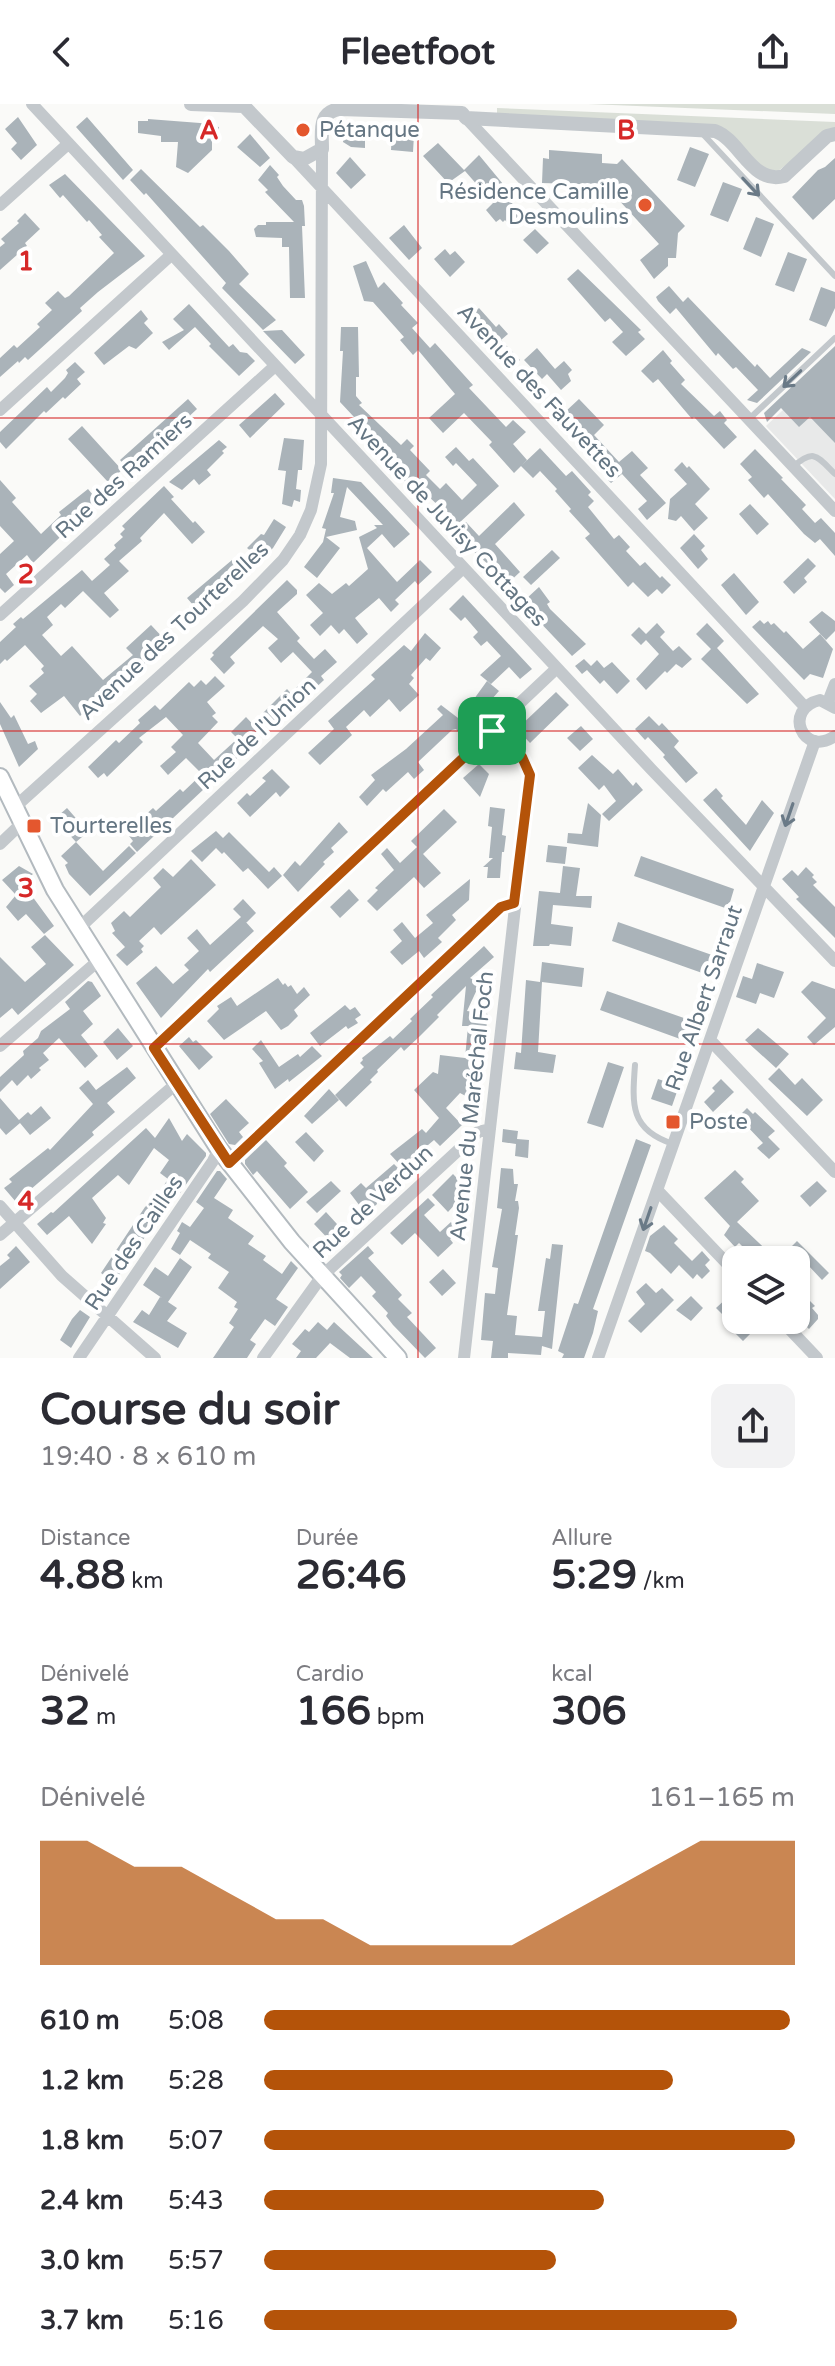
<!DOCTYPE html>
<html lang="fr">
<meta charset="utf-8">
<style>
:root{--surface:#fff;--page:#f2f2f3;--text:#2b2b33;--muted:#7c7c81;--accent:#b45309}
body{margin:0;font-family:"Varela Round",sans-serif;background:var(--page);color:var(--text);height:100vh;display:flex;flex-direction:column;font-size:30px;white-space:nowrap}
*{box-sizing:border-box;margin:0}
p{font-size:26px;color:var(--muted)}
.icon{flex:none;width:44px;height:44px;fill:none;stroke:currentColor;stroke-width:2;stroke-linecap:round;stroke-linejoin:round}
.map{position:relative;height:1254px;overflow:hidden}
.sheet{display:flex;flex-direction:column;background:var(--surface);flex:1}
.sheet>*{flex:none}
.buttons{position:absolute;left:722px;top:1142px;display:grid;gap:16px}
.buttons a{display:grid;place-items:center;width:88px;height:88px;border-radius:16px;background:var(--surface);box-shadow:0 2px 6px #0004;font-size:40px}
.pin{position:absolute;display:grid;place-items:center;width:68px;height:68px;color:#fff;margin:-34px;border-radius:16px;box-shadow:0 4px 12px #0006}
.round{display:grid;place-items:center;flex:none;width:84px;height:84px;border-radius:16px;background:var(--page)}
.summary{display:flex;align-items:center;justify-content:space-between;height:136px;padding:0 40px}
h1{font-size:44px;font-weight:700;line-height:60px}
.metrics{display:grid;grid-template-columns:repeat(3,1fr);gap:12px;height:136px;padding:8px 40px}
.metrics div{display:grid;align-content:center}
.metrics b{font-size:40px;font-weight:700}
.metrics small{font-size:22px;font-weight:400}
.metrics p{font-size:22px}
.chart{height:224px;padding:16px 40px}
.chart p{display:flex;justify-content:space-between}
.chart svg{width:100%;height:144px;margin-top:8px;fill:var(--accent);opacity:.7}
ul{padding:0 40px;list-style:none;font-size:26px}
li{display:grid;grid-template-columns:128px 96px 1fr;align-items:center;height:60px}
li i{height:20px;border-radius:10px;background:var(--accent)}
header{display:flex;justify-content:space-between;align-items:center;height:104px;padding:0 40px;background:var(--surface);font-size:36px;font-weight:700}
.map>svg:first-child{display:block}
.built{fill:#e8e9e9}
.green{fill:#dadfd7}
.building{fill:#aab3b9}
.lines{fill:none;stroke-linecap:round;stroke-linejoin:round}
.secondary-casing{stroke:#b3babf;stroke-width:20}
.service{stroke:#c3c8cc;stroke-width:6}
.minor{stroke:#c3c8cc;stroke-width:12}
.tertiary{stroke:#c3c8cc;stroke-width:14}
.secondary{stroke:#fff;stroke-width:16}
.oneway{stroke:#6a7a87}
.route-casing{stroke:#fff;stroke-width:16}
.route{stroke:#b45309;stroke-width:10}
.grid{fill:none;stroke:#d62828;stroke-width:2;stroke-opacity:0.55}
.poi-dot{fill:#e4572e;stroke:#fff;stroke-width:3}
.labels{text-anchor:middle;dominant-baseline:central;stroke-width:8;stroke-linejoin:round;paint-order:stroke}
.poi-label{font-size:22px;fill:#657683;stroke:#fff;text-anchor:start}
.street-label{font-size:22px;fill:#657683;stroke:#fff}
.grid-label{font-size:26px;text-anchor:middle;font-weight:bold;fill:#d62828;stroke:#fff;stroke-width:8;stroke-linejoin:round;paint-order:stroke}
</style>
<header><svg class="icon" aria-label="back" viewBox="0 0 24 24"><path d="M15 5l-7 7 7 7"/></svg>Fleetfoot<svg class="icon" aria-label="share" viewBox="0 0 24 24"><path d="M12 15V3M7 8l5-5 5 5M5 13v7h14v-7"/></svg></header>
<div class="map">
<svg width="835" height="1254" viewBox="0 0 835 1254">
<rect width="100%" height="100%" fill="#fafaf8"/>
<path class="built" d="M835,257V395L766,322Z"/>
<path class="green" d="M588,0H835V10Z
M497,4L835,18V24L778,67L765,66L728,27L497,9Z"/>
<path class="building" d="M18,13L37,41L21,56L11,45L17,39L5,25Z
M87,13L133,66L123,76L76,23Z
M148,15L213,20V22L219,23V37H212V46L188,69L176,63L178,38H161V32L138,29V17H148Z
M344,21H365V44L351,43L343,38Z
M392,29L414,31L413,48L391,46Z
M250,30L270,54L260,63L237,43Z
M438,39L464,66L479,51L513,92L509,96L522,110L509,121L505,116L503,118L500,115L496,118L486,106L493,99L465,67L448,79L423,52Z
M690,43L709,50L695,83L677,76Z
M549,46L602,50V59L617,60L622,55L685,122L678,129L676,154H668V162L654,175L640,156L659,140L605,81L542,79L543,54L549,55Z
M350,53L366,71L351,85L336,69Z
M835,54V95L813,116L792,93L818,66L825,63Z
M270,61L279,71L277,73L283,82L296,96H302L304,102L305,122H302L305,194H290L289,143H282V134L256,133L254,125L258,121H266V118H294L265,88L268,86L258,76Z
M141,65L200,123L203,121L229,147L249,170L239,180L276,216L263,226L222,184L226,179L146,89L144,91L130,76Z
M65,70L145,152L98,188L80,204L82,207L28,256L25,253L19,259L18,257L0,273V254L14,241L17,244L40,223L37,220L52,206L45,199L58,187L65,194L69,192L114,149L99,133L102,131L89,116L87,118L63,91L60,94L49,81Z
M723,78L742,85L728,118L710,111Z
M25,109L40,125L25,139L27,142L0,166V143L5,139L1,135L19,119L17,117Z
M756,113L774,120L761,153L743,145Z
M404,121L422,144L409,156L389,134Z
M535,125L549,139L537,150L523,136Z
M445,145L450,151L455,147L465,158L450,173L434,155Z
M788,148L807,155L794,188L775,181Z
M366,157L378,184L384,178L403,199L401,201L418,219L412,224L430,244L435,239L473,281L469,284L506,323L513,316L526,328L513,340L527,356L514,369L489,341L492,338L464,309L443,329L429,314L455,290L418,246L413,251L400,236L404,233L373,198L364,197L353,162Z
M578,165L641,226L638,228L645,235L626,252L612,238L623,228L610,214L605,218L567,175Z
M669,182L683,198L688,193L755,263L757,260L770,274L802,244L811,248L757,299L747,296L758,286L736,263L733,265L718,249L716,252L676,204L670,210L658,197L656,193Z
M821,183L835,188V204L826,223L809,216Z
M189,200L229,243L233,240L240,248L247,249L255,257L239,272L209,242L211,240L195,223L169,246L162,238L184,226L173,215Z
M479,204L496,223L499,220L508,230L501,236L520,256L511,264L465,217Z
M141,206L148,215L144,219L153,229L136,245L129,242L104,261L94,249Z
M341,223H358L359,273H356V292L362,299L359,301L401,341L407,335L414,342L410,346L430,367L426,371L440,385L446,379L462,396L477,381L456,359L453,362L445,353L456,343L469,357L473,354L499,382L458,420L427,391L421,395L400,372L405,367L401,360L387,346L383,350L360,327L352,316L354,313L340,298L343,247H340Z
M282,226L305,251L295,260L263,227Z
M835,242V339L810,313L799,323L781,304L767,318L764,309Z
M537,244L555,265L564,257L572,266L568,270L571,277L561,286L547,270L542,275L524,256Z
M663,246L672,257L670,259L685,276L681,280L714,312L720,307L727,316L724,319L737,333L724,345L694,313L692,315L658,275L653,279L641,267Z
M75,258L85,268L77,275L81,280L65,295L63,293L46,309L44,307L6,345L0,338V328L47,283L51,288L65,274L68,269L66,266Z
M275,289L285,300L250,334L239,321Z
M188,295L197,305L183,318L186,321L131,368L120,356Z
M579,295L604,321L594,331L619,358L632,347L648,364L640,371L666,399L647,416L638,405L647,397L622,370L611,379L603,371L607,368L570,330L572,328L568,323L574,317L565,308Z
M82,322L122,366L108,378L68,335Z
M284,334L304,336L302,366H298L296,385L301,386L300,398L294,396L292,403L282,400L286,367L278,366Z
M219,336L227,343L222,347L224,349L207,366L211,371L199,381L194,375L182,386L169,378Z
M540,344L566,372L572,367L591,388L588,391L594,397L588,403L614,435L619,431L630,443L626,447L640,462L645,458L660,474L662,472L671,481L662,490L657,485L648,493L633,478L628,483L585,434L590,430L569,407L571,405L555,387L557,385L540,367L533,374L521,362Z
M755,345L783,374L781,375L806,401L802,405L815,419L821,414L835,429V452L820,435L815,439L804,430L768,390L764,394L748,376L752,373L740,360Z
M682,358L687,364L689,362L710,385L695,400L708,414L694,427L681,412L676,417L668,415L670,395L687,380L674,366Z
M333,374L361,378L410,430L394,444L382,430L367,444L397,478L420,456L432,468L418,481L415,477L395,496L399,500L391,508L379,494L355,514L368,530L357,540L344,525L339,530L331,521L320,532L310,521L323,509L306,491L319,479L332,490L346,479L349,482L368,465L359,433L377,424L374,421H383L347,383L340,413L355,417L357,426L326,433L340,444L317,474L304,463L323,438L326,425L322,424L334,389H331Z
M0,376L16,394L12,398L41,430L61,411L59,408L88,385L98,397L33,459L27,451L6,470L14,481L5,489L0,484V450L14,437L0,422Z
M164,382L174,393L171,395L193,419L195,417L205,428L192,440L164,409L140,434L142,437L119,457L129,467L104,489L119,506L110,514L83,487L65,504L61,500L47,513L53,521L42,531L61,552L72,542L103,576L133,551L126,544L151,521L167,538L127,576L130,580L96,608L91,602L80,612L64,592L41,609L30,597L37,590L29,582L44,569L41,565L44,562L25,541L7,557L5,555L0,560V538L16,523L13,520L21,513L23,515L82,466L92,477L110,461L104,455L116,444L114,441L123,433L120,430L125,425L122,422Z
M514,398L525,411L495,440L520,468L502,485L491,474L497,468L472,446L462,442L452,430L466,418L479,432Z
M750,400L769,420L757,431L739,410Z
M274,415L286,423L273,444L232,484L227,479L212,493L215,497L183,526L176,518L193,501L187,494L232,456L238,463L252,448L247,444L261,430L264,431Z
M694,430L705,442L701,446L708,455L698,465L680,444Z
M552,446L560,454L531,481L523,473Z
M808,454L816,462L804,474L807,478L794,490L783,478Z
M734,469L759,498L746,511L721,481Z
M287,476L297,486V490L277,508L300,534L297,537L314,555L325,545L337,558L321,572L324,576L309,590L306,588L303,591L296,584L312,568L293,548L281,559L268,544L278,535L263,522L230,553L235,559L224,570L210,555L214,551L212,549Z
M539,483L550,498L547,500L550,505L586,540L572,552L534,512L538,508L526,495Z
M463,491L532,565L520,575L509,563L491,580L480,571L501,552L487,537L481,542L473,533L478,528L465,513L461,517L449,505Z
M822,507L835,517V527L826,536L809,518Z
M760,516L764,520L768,517L771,521L774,519L784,529L786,527L803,545L820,530L833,545L823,574L810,570L804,576L752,523Z
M657,519L665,528L660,533L673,547L679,542L692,555L682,564L676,560L667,569L665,567L646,586L636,575L659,550L646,536L641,541L631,531L639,523L646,530Z
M707,519L724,537L717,544L759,590L747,600L701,555L711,545L696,530Z
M425,529L441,544L430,557L426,554L411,571L414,574L409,580L419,591L400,608L389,595L370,613L364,606L346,623L352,631L320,661L308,649L334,625L328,617L375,575L371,571L404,541L411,547Z
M584,555L591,562L597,556L604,564L612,558L630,577L617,590L604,576L600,580L587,566L582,570L575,562Z
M215,572L225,582L207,598L216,609L212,612L218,618L198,639L214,656L236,636L243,644L237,650L239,652L137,748L130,740L133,737L129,732L146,715L143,713L153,704L156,707L180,685L183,688L202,670L186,654L168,671L160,662L176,648L171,643L183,631L166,613L139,634L143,638L107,673L104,669L98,674L88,663L116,636L119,639L140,619L138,616L155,601L160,606L189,578L194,583L201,576L206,581Z
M487,577L499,587L484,604L474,595Z
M287,585L297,596L271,621L262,610Z
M556,588L569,601L530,639L517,625Z
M0,598L11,614L14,611L28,640L35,637L38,645L19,663L0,620Z
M441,601L462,617L476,603L487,612L464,634L456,625L452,626L418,658L424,666L414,675L408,668L386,688L383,685L367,702L359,693L375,676L371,671L406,645L443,611L437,605Z
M649,612L659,622L662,619L679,637L674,643L698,669L686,679L663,653L665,651L648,633L645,636L635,625Z
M246,613L258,626L243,640L231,628Z
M581,622L593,635L580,647L567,634Z
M592,651L613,670L618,665L633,682L636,678L643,686L609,717L602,710L616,697L604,681L599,686L578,664Z
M479,660L489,670L480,693L463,674Z
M272,665L290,683L280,693L276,688L250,713L237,699L247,689L250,692L266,677L262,674Z
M716,684L723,692L721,694L746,721L762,696L774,709L750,747L703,696Z
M588,699L601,711L598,743L567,739L568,729L582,730Z
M490,703L505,705L502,731L506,732L504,748H502L500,774H487L488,763H483L493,754H489L492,723L488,722Z
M67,704L88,728L76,738L64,725L67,723L58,712Z
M444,705L457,718L423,750L441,769L424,784L414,773L377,807L367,797L378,786L375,784L394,766L381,750L387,744L400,759L417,743L411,737Z
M339,718L348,728L331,744L334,748L323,758L325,760L298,788L283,771L295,757L300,762Z
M216,727L223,734L229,728L269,768L274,763L282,772L268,785L248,764L243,768L224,748L222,750L216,744L202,758L191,747Z
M76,738L103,767L129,742L136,749L90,792L69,770L65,761L68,759L61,752Z
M548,741L567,743L565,760L546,758Z
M641,752L734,785L728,805L634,772Z
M191,755L216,781L161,831L154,823L139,837L144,842L141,845L143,848L127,862L116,851L125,843L112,829L115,827L111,819L124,807L130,813L161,783L153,774L163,764L173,773Z
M19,762L33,770L27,775L36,788L32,792L54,822L44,830L26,810L18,817L6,803L16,791L2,776Z
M563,762L580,764L576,792H592L591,804L553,801L551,820L573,823L571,842L550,840L549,842H533L539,787L560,789Z
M806,763L814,771L812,773L817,778L813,781L835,803V834L796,795L799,793L782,775L792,766L798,772Z
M470,775L469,796L452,811L456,816L438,834L442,838L424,854L419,847L402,861L390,848L402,837L393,826L402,818L415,834L433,819L426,811Z
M349,785L359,796L340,814L330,803Z
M243,795L256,809L246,819L244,816L254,827L210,868L208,865L161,914L136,879L156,862L173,880L189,866L184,861L199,847L187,834L197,825L210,841L241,813L233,805Z
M618,818L712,851L705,870L612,837Z
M45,831L74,861L18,911L12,904L0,914V853L25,878L46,860L31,843Z
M484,842L494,853L470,874L480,879L467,907L488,910L477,998L460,989L446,1004L462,1021L440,1042L434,1036L402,1063L390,1050L422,1025L426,1029L439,1014L414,986L433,968L438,970L440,951L465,954L468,922H462L466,882L437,911L439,913L420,932L404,947L401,943L377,966L378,968L370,976L372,978L346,1003L335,991L364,963L360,959L363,956L362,954L390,932L393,935L412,917L410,915L433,893L431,891Z
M542,858L584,864L582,883L542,878L538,948L556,951L553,969L514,965L516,948L521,949L526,876L540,878Z
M757,859L784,868L774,894L760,889L756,900L736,893L743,872L752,875Z
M278,874L283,881L285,879L288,883L291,881L297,890L304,883L310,891L294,906L298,912L288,922L281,926L266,907L224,936L207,917L219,905L217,902L231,893L237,902Z
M88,877L92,878L101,892L83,907L93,920L81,931L98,952L85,964L59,934L43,949L49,956L39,964L41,966L31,975L28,971L17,982L12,976L0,988V973L24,951L23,947L38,934L41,927L70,905L65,898Z
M812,877L835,885V923L814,941L807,933L826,914L801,888Z
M607,887L701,920L694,940L600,906Z
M345,901L350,906L355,903L361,911L355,915L358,919L348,925L346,922L320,942L310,929Z
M118,924L133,942L117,956L103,938Z
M758,924L789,950L776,964L745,936Z
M189,933L193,938L196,936L213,953L199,966L179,942Z
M261,936L279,963L298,950L300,953L312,942L322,952L289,978L288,975L275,985L259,959L263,957L252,945Z
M608,958L624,963L603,1024L587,1019Z
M127,963L136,974L107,999L115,1008L92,1028L94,1031L16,1098L4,1084L12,1078L9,1075L48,1044L50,1046L93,1000L79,984L88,976L96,986Z
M779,964L795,981L802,974L823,996L807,1012L768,975Z
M658,975L679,982L672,1002L651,995Z
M721,975L734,988L713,1008L704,998L715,987L712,984Z
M329,985L339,996L312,1020L304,1012Z
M0,994L19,1016L28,1008L31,1011L41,1002L51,1014L30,1031L20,1019L6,1031L0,1024Z
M226,995L249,1019L239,1028L243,1033L235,1041L229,1040L210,1010Z
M747,1004L753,1010L755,1008L775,1027L768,1033L780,1045L769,1055L757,1044L763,1039L744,1019L746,1017L740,1011Z
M169,1014L182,1037L187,1030L206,1049V1052L180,1089L176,1087L107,1189L98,1182L105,1172L101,1169L145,1103L157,1092L168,1075L160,1069L169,1056L154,1044L129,1081L118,1071L92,1094L106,1114L103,1119L106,1120L92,1140L69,1112L47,1131L37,1120L51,1108L53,1109L146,1024L155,1034Z
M503,1025L518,1027L517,1035L529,1036L528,1054L515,1052L516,1040L502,1038Z
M306,1028L324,1047L314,1058L295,1038Z
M636,1035L651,1041L593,1205L598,1207L593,1229L584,1254H562L564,1250L558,1247L574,1199L578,1200Z
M266,1036L287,1059L284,1062L308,1088L290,1105L257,1067L253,1071L245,1060V1056Z
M394,1060L406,1072L395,1083L392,1079L376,1095L377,1100L366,1110L350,1089L361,1079L366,1084Z
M501,1064L513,1065L514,1080H518L515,1097H518L519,1104L515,1131H518L507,1211L517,1212L515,1231L542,1233L545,1207H538L546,1154L550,1155L552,1140L563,1141L552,1245L542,1242L541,1251L508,1249V1254H491L493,1237L481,1236L485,1189L495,1190L498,1164L492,1163L502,1105L497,1104Z
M735,1066L744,1075L741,1078L759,1097L737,1118L777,1156H756L739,1139L735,1143L724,1131L730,1122L704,1094Z
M217,1067H220L227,1075L214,1094L233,1106L228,1114L254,1132L248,1140L266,1152L263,1156L282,1170L291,1157L298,1164L276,1195L288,1203L275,1222L265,1215L250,1236L256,1240L247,1254H213L234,1223L229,1219L238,1205L234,1203L237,1198L218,1184L229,1168L208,1154L211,1150L190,1136L180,1151L171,1145L180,1129L177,1127L182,1118L190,1123L204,1104L196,1098Z
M453,1070L468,1086L448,1108L432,1091Z
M331,1077L341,1087L317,1109L306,1098Z
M817,1077L827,1087L810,1103L800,1092Z
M428,1094L435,1101L424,1111L440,1128L451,1118L459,1127L450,1135L453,1139L438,1153L415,1129L402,1141L390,1129Z
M326,1108L347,1131L335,1142L314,1120Z
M664,1121L678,1135L674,1139L692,1157L702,1147L710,1156L705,1161L710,1167L702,1175L697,1170L693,1175L679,1161L671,1170L650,1149L645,1147L650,1132Z
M797,1137L829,1169L822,1176L791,1143Z
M16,1142L30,1158L0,1185V1162L10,1154L7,1151Z
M368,1142L374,1149L368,1154L402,1191L398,1195L412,1209L407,1213L436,1244L425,1254L393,1221L386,1212L388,1209L372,1192L376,1188L361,1172L349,1184L340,1174L342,1171L339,1168Z
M180,1154L192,1163L168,1198L177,1204L167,1217L187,1229L178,1244L133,1218L142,1206L149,1211L160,1193L162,1194L143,1181L155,1163L168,1172Z
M443,1165L456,1179L442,1192L429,1178Z
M646,1179L656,1189L662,1184L674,1196L641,1229L628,1217L645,1200L636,1188Z
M796,1183L815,1202L812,1204L818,1211V1215L809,1225L796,1212Z
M691,1192L703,1204L691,1217L676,1206Z
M729,1192L736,1199V1216H743L754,1226L743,1237L730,1224L733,1221L716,1204Z
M80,1206L90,1213L71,1244L60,1236L72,1215Z
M318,1218L327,1226L334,1218L373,1254H350L330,1239L316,1254H296L301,1247L292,1240L305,1225L309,1228Z"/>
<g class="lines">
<g class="secondary-casing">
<path id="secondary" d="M0,673L55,786L219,1045L292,1138L398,1254"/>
</g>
<path class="service" d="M701,28L835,172
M748,316L835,234
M793,363C814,344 817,352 835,370
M635,961C632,1001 630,1026 673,1040"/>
<path class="minor" d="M32,0L651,665L835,857
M466,14L835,407
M293,53L805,603
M0,101L68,40
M0,306L171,151
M0,511L275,262
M828,598L835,580
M835,604L820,596C782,605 803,654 835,632
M15,703L243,497L283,456L300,431L311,406L321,360L322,45
M0,740L22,719
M78,825L463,464
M710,936L835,1068
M0,942L98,857
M154,944L557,564
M229,1059L501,803L514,799
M657,1086L736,1169
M0,1102L62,1172L155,1254
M0,1131L177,979
M781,1216L817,1254
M79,1254L213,1057L219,1045
M263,1254L322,1172L478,1028L490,1025
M464,1254L530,671L522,653L492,627
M598,1254L815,637"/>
<path class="tertiary" d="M191,0L243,2
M242,0L293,53L304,55L322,45C322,26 318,8 340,5L462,9L466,14L715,27C740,36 752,81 784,72L827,32L835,30"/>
<use href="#secondary" class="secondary"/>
</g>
<defs><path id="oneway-shaft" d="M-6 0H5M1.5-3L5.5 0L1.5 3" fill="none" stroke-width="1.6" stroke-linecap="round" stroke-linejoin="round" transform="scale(2)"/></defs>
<g class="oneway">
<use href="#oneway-shaft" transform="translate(751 83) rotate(47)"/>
<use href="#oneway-shaft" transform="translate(792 275) rotate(137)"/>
<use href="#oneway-shaft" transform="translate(789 711) rotate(109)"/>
<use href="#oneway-shaft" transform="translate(647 1115) rotate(109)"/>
</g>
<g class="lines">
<g class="route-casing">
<path id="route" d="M492,627L522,653L530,671L514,799L501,803L229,1059L154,944Z"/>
</g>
<use href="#route" class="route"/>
</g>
<path class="grid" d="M418,0V1254M0,314H835M0,627H835M0,940H835"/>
<g class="poi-dot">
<circle cx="303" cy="26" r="8"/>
<circle cx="645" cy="101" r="8"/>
<rect x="26" y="714" width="16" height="16" rx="4"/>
<rect x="665" y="1010" width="16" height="16" rx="4"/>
</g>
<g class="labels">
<g class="poi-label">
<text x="319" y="26">Pétanque</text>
<text x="629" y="88" text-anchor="end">Résidence Camille<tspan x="629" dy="25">Desmoulins</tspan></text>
<text x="50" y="722">Tourterelles</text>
<text x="689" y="1018">Poste</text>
</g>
<g class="street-label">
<text transform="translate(539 287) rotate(47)">Avenue des Fauvettes</text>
<text transform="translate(124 372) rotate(-42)">Rue des Ramiers</text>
<text transform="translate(447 417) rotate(47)">Avenue de Juvisy Cottages</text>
<text transform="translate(174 527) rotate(-43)">Avenue des Tourterelles</text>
<text transform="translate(257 630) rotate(-43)">Rue de l'Union</text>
<text transform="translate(704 894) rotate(-71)">Rue Albert Sarraut</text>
<text transform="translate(472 1002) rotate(-84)">Avenue du Maréchal Foch</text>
<text transform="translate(373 1098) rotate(-43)">Rue de Verdun</text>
<text transform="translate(134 1139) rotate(-56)">Rue des Cailles</text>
</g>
</g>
<g class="grid-label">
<text x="209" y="35">A</text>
<text x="626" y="35">B</text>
<text x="26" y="166">1</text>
<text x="26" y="479">2</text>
<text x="26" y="793">3</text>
<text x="26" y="1106">4</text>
</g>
</svg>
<div class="buttons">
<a><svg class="icon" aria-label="layers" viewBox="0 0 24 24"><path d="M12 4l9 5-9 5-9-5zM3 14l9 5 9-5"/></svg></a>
</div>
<div class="pin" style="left:492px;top:627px;background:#1e9e55"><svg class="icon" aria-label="arrive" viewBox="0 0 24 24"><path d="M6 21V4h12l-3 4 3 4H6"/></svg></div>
</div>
<section class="sheet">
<div class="summary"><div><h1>Course du soir</h1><p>19:40 · 8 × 610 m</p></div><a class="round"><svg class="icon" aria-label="share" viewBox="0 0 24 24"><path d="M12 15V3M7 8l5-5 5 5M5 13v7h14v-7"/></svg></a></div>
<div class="metrics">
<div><p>Distance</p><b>4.88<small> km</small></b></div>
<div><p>Durée</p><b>26:46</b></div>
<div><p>Allure</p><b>5:29<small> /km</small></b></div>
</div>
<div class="metrics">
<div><p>Dénivelé</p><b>32<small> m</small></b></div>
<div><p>Cardio</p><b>166<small> bpm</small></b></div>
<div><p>kcal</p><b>306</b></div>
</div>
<div class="chart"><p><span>Dénivelé</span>161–165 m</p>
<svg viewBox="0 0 160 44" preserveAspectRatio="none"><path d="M0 44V6L10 6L20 14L30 14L40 22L50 30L60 30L70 38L80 38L90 38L100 38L110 30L120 22L130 14L140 6L150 6L160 6V44z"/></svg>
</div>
<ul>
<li><b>610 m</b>5:08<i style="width:99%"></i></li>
<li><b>1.2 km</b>5:28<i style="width:77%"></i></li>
<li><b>1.8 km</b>5:07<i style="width:100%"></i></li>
<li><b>2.4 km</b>5:43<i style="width:64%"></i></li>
<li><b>3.0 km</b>5:57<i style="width:55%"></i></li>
<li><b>3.7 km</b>5:16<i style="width:89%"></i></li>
</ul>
</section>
